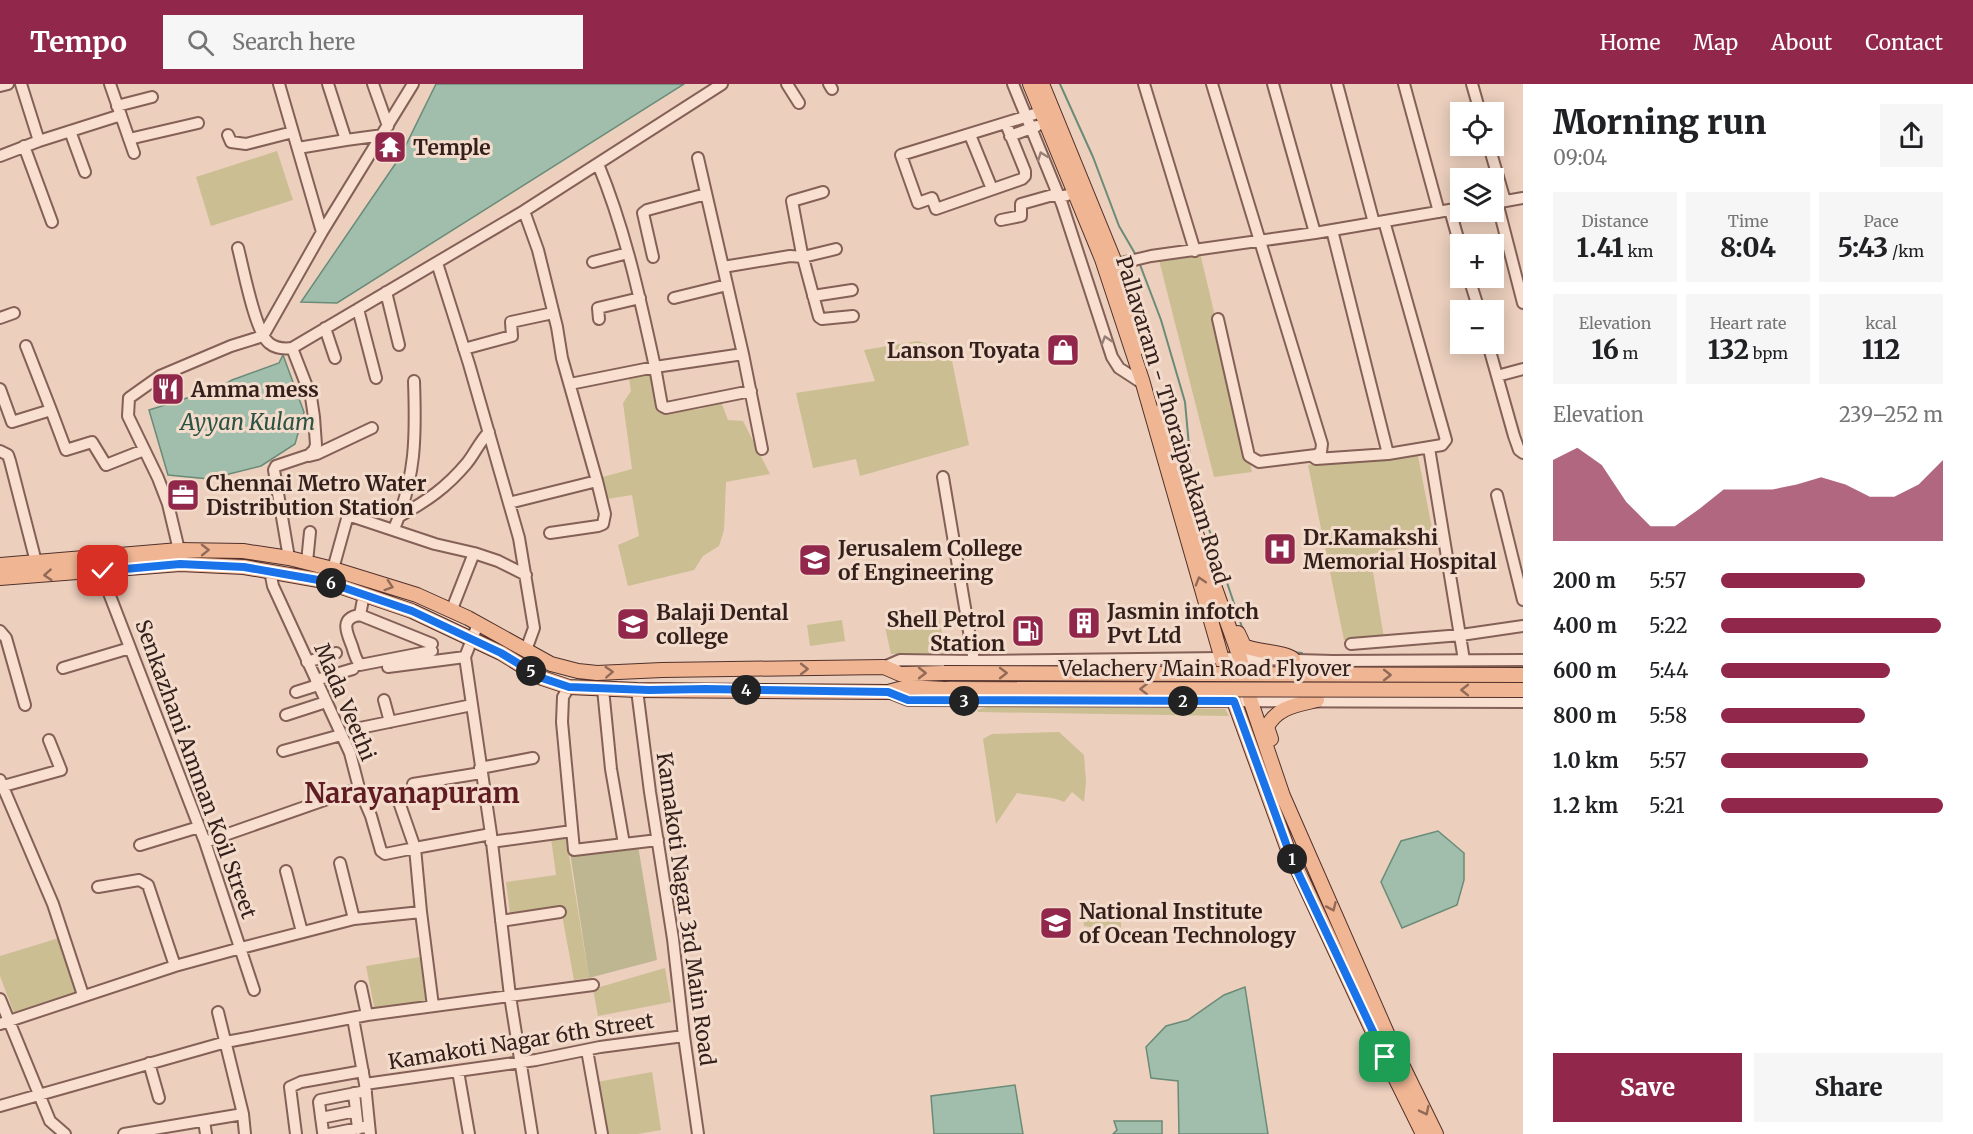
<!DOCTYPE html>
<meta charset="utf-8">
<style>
:root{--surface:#fff;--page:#f6f6f6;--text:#202124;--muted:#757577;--accent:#91284b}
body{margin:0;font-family:Merriweather,serif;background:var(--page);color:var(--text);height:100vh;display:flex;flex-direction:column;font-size:22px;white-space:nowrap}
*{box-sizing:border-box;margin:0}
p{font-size:20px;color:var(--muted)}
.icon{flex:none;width:33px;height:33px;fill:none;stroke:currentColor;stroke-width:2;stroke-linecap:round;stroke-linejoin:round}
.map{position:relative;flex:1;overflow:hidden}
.side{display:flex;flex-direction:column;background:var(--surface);width:450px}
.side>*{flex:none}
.fabs{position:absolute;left:1450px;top:18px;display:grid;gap:12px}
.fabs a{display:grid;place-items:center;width:54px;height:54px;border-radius:0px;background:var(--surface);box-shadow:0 3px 15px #0003;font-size:30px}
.pin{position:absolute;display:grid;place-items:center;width:51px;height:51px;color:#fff;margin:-26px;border-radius:12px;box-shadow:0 3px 9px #0006}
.km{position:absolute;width:30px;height:30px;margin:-15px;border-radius:50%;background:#222;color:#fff;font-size:16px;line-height:30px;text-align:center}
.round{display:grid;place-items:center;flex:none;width:63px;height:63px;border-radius:0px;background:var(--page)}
.overview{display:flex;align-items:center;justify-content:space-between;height:102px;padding:0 30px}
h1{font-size:33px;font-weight:800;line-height:45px}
.metrics{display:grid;grid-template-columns:repeat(3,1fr);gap:9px;height:102px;padding:6px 30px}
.metrics div{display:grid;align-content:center;border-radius:0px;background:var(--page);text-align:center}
.metrics b{font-size:26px;font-weight:800}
.metrics small{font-size:16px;font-weight:400}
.metrics p{font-size:16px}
.chart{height:168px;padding:12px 30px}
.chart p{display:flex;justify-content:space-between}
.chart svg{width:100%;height:108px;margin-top:6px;fill:var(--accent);opacity:.7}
.primary-button{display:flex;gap:12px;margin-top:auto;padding:12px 30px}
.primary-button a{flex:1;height:69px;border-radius:0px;background:var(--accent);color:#fff;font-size:24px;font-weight:800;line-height:69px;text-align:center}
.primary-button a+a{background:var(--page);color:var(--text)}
ul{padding:0 30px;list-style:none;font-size:20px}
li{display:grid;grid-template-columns:96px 72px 1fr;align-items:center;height:45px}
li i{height:15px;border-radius:8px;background:var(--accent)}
header{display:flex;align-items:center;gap:36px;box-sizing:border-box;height:84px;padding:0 30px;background:var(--accent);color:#fff}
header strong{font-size:28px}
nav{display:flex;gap:33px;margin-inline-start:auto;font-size:21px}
.search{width:420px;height:54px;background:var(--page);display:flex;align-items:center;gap:15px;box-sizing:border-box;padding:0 21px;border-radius:0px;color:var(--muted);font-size:22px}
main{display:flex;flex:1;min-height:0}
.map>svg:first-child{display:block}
.green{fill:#cabe92}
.cemetery{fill:#beb591}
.water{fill:#a1beac;stroke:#698b77;stroke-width:1.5}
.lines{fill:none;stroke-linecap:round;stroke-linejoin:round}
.stream{stroke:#698b77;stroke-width:2}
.minor-casing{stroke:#846057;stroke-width:14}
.major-casing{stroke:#51312b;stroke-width:16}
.minor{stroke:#f8dfd0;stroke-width:10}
.major{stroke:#f0b694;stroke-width:14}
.major-bridge-casing{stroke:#51312b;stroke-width:16;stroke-linecap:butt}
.major-bridge{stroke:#f0b694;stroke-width:14}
.oneway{stroke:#967f76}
.oneway2{stroke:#926a58}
.route-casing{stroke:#fff;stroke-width:12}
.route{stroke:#1a73e8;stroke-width:8}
.labels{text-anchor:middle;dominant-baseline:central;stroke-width:6;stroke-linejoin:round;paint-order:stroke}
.poi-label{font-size:21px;font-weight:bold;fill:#331f1b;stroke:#f4dccc;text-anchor:start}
.street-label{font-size:21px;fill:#331f1b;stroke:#f4dccc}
.water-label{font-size:22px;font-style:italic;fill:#2b5343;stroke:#f4dccc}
.district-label{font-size:27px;font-weight:bold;fill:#5f1c23;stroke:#f4dccc}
</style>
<header>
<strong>Tempo</strong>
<div class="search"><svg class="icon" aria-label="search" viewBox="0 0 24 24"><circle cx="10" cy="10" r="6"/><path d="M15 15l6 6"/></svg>Search here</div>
<nav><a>Home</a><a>Map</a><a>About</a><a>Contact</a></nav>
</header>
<main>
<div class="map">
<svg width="1523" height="1050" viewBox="0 0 1523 1050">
<rect width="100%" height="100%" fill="#eccfbd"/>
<path class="green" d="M277,67L293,116L211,142L196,93Z
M1200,169L1252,388L1214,393L1159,176Z
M918,257L950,267L969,361L860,392L856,375L813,384L796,309L875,297L864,266Z
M649,289L659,329L700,325L721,318L728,336L743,337L770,390L726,398L724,446L719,462L703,472L694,486L628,502L618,461L639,452L632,411L607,415L599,394L632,385L623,319L631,307L629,294Z
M1418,372L1435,460L1370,470L1384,554L1344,556L1308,381L1354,375Z
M939,534L946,569L891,570L885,543Z
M842,536L845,557L810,562L807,541Z
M993,621L1225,625L1229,632L978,628L977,626Z
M1059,648L1084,671L1086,698L1084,718L1072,708L1064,718C1050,711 1033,713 1017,709L996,740L983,655L992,650Z
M566,753L589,894L574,896L562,831L511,837L506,798L556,791L551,754Z
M1116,818L1121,822V848L1084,842L1083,835L1087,830L1098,834Z
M59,854L78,908L14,929L0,892V872Z
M420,873L426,919L375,927L366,882Z
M665,884L671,918L598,932L593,905Z
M652,988L661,1046L638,1050H606L597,998Z"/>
<path class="cemetery" d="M638,762L657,876L589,894L570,768Z"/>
<path class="water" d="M436,0H684L337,219L301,218L400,73Z
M283,271L304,328L295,360L261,382L209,395L168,391L149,326L190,313L202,314L232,296L279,279Z
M1438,747L1464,769V796L1457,821L1402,844L1381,798L1401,757Z
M1245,903L1268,1050H1179L1178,997L1151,994L1146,963L1166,942L1188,936L1224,911Z
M1015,1001L1023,1050H934L931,1012Z
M1114,1037H1162V1050H1113L1117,1046Z"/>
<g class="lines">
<path class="stream" d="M1060,0L1093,73L1119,142L1137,173
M1139,178L1161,236L1185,318L1192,395L1243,546
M1292,568L1302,569"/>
<g class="minor-casing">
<path id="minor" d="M21,0L39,57
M110,0L134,69
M279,0L322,148
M328,0L346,56L383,51
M373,0L388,42
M787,0L799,19
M829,0L832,5
M1013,0L1062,120L1112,273L1119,284L1142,299
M1144,0L1195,167
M1212,0L1322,360L1321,368L1316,371L1259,378L1249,372L1218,235
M1273,0L1315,149
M1337,0L1374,139
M1404,0L1439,128
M1472,0L1480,28
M0,2L8,0
M117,22L152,13
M1006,40L1025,87V92L1022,95L936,125L932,114L918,119L901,71L1041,28
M70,47L85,88
M228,51L231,58L246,60L293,48
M970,51L992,105
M1010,52L1037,42
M129,55L198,39
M24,62L52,138
M1489,62L1505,117
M298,64L346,56
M0,72L39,57L121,31
M598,80C625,145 640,214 655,283L743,270L698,74
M823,108L792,117L802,170L819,233L822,235L853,232
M1497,118L1523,219
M1500,118L1523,114
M1450,126L1461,165
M1001,136L1021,132V120L1053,111L1060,113L1075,109
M1332,146L1388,370
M238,164C243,183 255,248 269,259C275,264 284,265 292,264L524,127L722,0
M653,173L643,129L647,126L706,110
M593,178L628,169
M437,179L469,280L519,454L534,544L526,566
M1109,182L1151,172L1315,149L1461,124
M723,183L790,172L803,173L836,165
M1469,194L1479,226
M386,208L399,261
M813,212L852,206
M674,214L727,201
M358,225L376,294
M0,234L14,229
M599,235L598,224L640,214
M325,244L335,274
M1488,260L1514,352L1519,366L1523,369
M26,262L51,326
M464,265L512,252L511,238L553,229
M743,270L762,365
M1497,292L1523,285
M570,300L655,283L662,322L666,324L751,307
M0,305L12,338L51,326L66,366L92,358L106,381L144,366
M1429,364L1464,576
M0,367L8,371L10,377L36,478
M309,372L317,370L372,344
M1312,372L1316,375L1388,370L1442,361L1446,356L1384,137
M943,393L974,577
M1497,411L1523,516
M509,419L597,397L562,274L557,243L538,166L524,127
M400,432C428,416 446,404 467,379C475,369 480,357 489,348
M394,445C416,392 416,353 414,297
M550,449L598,442L603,440L605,430L597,397
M179,466L168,420L158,394L128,332L129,314L160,292L231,262L263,252L322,148L413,0
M289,474L274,386L276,382L309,371L314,366L316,361L314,333L311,313L292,264
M307,478L310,448
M333,485L348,431L435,460L474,469
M103,487L102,490L107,504L205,758L254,906
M270,487L273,502L350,669L359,704L371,732L381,767L385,770L415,764L399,718
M364,510L360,531L432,560
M452,525L474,469L498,477L526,491
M360,531C339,534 347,549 352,562C354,569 356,576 360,581L432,567
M478,540L465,573L491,750L510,912L532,1050
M0,547L6,554L25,621
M1351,560L1461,551L1523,542
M307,578L336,569
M388,583L465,573
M884,583L900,576L974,577L1221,574L1333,577L1523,576
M63,584L130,564
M316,596L353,585
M569,603L563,613L562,638L574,766L624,760L611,685L603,605
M637,606L650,708L673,855L684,952L698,1050
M296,608L318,601
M888,608L908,616L1523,618
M384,616L390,638
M286,631L326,618
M355,645L472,621
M283,667L341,651
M480,684L533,674
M0,696L53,820L83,911
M413,700L481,689
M0,703L61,686L49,656
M205,758L359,704
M491,758L572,747
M624,760L658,756
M140,761L199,743
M340,779L354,835
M286,787L302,848
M98,803L139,796L148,801L175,882
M421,828L433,922
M501,837L560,828
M361,903L367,931
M0,915L50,1037L65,1050
M218,928L243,1030L245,1050
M353,934L365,1000L370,1050
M0,940L175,882L241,864L354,835L421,828L415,764L491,750
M587,966L602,1050
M149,979L159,1014
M458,987L469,1050
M365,1000L536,976L600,963L684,952
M354,1009L358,1045
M0,1022L226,958L367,931L593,901
M321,1034L356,1027
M204,1037L206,1050
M124,1050L243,1030
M296,1050L290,1003L301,998L363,987
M326,1050L323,1048L319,1018L320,1016L366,1007
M329,1050L369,1042"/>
</g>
<g class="major-casing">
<path id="major" d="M1030,0L1102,175L1142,296L1234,617L1287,763L1379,961L1423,1050
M1042,0L1116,181L1140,263
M1160,328L1200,462L1240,574L1251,618L1283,712L1390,956L1436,1050
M0,481L179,466L243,467L289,474L333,485L417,511L468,534L551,580L578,587L597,589L662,586L884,583L900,590L944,589
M0,494L180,480L244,483L324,497L412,527L501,569L542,594L569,603L637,606L888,608L907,603L945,605
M1238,549L1244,562C1257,568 1285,568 1293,575
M1271,655L1267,643C1277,623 1297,621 1317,616"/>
</g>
<use href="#minor" class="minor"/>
<use href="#major" class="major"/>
<g class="major-bridge-casing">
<path id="major-bridge" d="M944,589L1523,591
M945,605L1523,606"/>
</g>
<use href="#major-bridge" class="major-bridge"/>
</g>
<defs><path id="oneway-chevron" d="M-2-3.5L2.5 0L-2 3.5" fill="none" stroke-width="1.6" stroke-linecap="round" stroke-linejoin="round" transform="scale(1.5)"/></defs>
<g class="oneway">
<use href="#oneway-chevron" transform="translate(1042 72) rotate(-111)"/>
<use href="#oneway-chevron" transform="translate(1106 256) rotate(-107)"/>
</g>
<g class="oneway2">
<use href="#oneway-chevron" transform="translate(205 466) rotate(-1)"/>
<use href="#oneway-chevron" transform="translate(48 491) rotate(176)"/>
<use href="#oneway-chevron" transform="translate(1200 497) rotate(-107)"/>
<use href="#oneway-chevron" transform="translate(389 502) rotate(18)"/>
<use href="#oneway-chevron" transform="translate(804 585)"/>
<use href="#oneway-chevron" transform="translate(609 588) rotate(-3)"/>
<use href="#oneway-chevron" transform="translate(922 589)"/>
<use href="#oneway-chevron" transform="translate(1003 589)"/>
<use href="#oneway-chevron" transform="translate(1387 591)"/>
<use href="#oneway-chevron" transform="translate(1144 605) rotate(-180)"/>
<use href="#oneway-chevron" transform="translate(1465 606) rotate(-180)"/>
<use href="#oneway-chevron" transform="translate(1332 823) rotate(66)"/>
<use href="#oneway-chevron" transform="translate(1425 1027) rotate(64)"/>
</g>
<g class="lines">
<g class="route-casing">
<path id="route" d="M103,487L180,480L244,483L324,497L412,527L501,569L542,594L569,603L649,606L706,605L888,608L908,616L1234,617L1292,776L1385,973"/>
</g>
<use href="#route" class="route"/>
</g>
<defs>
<g id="temple-square" transform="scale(1.725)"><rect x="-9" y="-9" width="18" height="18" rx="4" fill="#91284b" stroke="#f4dccc"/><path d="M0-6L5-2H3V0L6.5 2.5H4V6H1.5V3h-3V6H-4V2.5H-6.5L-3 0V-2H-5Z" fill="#fff"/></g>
<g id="shop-square" transform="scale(1.725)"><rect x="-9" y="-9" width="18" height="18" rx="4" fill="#91284b" stroke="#f4dccc"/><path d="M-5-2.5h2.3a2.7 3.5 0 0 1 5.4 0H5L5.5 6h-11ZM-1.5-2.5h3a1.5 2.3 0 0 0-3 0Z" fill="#fff"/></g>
<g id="restaurant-square" transform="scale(1.725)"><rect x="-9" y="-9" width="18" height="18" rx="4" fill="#91284b" stroke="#f4dccc"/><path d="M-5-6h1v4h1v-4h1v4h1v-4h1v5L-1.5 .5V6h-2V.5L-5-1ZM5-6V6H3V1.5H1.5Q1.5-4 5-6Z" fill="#fff"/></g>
<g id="office-square" transform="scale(1.725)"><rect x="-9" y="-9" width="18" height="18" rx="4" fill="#91284b" stroke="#f4dccc"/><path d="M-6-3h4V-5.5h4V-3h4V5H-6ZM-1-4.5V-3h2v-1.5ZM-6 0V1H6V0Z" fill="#fff"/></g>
<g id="hospital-square" transform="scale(1.725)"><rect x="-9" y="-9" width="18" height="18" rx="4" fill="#91284b" stroke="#f4dccc"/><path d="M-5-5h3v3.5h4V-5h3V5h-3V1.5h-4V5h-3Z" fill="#fff"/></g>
<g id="university-square" transform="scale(1.725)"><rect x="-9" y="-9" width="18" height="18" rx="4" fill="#91284b" stroke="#f4dccc"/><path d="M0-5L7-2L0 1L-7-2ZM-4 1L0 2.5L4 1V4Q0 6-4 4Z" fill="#fff"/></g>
<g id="building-square" transform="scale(1.725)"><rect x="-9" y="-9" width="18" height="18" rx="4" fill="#91284b" stroke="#f4dccc"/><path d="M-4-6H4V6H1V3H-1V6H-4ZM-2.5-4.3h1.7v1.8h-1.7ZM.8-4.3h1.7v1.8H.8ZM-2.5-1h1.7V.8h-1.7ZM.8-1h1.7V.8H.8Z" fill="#fff"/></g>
<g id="fuel-square" transform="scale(1.725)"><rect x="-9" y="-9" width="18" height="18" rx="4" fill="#91284b" stroke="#f4dccc"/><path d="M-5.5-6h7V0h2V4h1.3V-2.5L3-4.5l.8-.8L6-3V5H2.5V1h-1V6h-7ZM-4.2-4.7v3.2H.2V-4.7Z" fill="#fff"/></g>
</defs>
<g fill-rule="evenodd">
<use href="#temple-square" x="390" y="63"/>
<use href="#shop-square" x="1063" y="266"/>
<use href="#restaurant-square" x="168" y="305"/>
<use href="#office-square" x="183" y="411"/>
<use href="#hospital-square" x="1280" y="465"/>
<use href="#university-square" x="815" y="476"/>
<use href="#building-square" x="1084" y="539"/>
<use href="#university-square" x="633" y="540"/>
<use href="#fuel-square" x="1028" y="547"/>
<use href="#university-square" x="1056" y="839"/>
</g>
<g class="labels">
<g class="poi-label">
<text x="413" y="63">Temple</text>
<text x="1040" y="266" text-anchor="end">Lanson Toyata</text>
<text x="191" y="305">Amma mess</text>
<text x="206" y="399">Chennai Metro Water<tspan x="206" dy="24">Distribution Station</tspan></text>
<text x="1303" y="453">Dr.Kamakshi<tspan x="1303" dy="24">Memorial Hospital</tspan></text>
<text x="838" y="464">Jerusalem College<tspan x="838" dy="24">of Engineering</tspan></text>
<text x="1107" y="527">Jasmin infotch<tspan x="1107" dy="24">Pvt Ltd</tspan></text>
<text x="656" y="528">Balaji Dental<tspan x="656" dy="24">college</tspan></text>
<text x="1005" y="535" text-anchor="end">Shell Petrol<tspan x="1005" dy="24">Station</tspan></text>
<text x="1079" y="827">National Institute<tspan x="1079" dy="24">of Ocean Technology</tspan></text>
</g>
<g class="street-label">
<text transform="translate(1173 336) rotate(73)">Pallavaram - Thoraipakkam Road</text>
<text x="1205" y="584">Velachery Main Road Flyover</text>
<text transform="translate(345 618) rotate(67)">Mada Veethi</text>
<text transform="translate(196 685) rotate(70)">Senkazhani Amman Koil Street</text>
<text transform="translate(686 825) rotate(82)">Kamakoti Nagar 3rd Main Road</text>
<text transform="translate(521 957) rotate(-9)">Kamakoti Nagar 6th Street</text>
</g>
<g class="water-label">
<text x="248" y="338">Ayyan Kulam</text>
</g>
<g class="district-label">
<text x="412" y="709">Narayanapuram</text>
</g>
</g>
</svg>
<div class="fabs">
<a><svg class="icon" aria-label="locate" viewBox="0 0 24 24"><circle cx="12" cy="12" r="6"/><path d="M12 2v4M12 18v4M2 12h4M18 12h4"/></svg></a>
<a><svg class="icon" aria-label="layers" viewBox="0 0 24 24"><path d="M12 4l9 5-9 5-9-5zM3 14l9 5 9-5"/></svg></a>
<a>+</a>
<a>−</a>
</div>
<div class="pin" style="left:1385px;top:973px;background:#1e9e55"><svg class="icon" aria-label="arrive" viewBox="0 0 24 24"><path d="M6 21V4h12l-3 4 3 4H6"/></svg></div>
<div class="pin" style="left:103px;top:487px;background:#d93025"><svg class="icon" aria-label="check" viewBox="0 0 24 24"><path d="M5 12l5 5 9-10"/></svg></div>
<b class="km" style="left:1292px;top:775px">1</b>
<b class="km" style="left:1183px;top:617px">2</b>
<b class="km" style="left:964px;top:617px">3</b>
<b class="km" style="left:746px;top:606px">4</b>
<b class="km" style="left:531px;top:587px">5</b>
<b class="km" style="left:331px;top:499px">6</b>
</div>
<section class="side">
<div class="overview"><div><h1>Morning run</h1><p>09:04</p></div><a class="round"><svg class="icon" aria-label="share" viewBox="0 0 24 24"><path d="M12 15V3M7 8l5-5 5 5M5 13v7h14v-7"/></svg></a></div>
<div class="metrics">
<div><p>Distance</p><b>1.41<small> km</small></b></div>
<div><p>Time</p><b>8:04</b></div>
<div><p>Pace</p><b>5:43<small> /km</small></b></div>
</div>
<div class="metrics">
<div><p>Elevation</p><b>16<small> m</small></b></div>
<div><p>Heart rate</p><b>132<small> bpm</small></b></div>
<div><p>kcal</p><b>112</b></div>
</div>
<div class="chart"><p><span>Elevation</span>239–252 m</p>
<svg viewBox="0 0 160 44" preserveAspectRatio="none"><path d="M0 44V11L10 6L20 13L30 28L40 38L50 38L60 31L70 23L80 23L90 23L100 21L110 18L120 21L130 26L140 26L150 21L160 11V44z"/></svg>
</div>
<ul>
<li><b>200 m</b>5:57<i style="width:65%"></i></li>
<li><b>400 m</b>5:22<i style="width:99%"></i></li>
<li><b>600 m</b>5:44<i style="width:76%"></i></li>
<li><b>800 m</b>5:58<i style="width:65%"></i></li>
<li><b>1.0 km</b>5:57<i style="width:66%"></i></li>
<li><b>1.2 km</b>5:21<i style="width:100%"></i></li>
</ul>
<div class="primary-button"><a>Save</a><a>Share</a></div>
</section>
</main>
